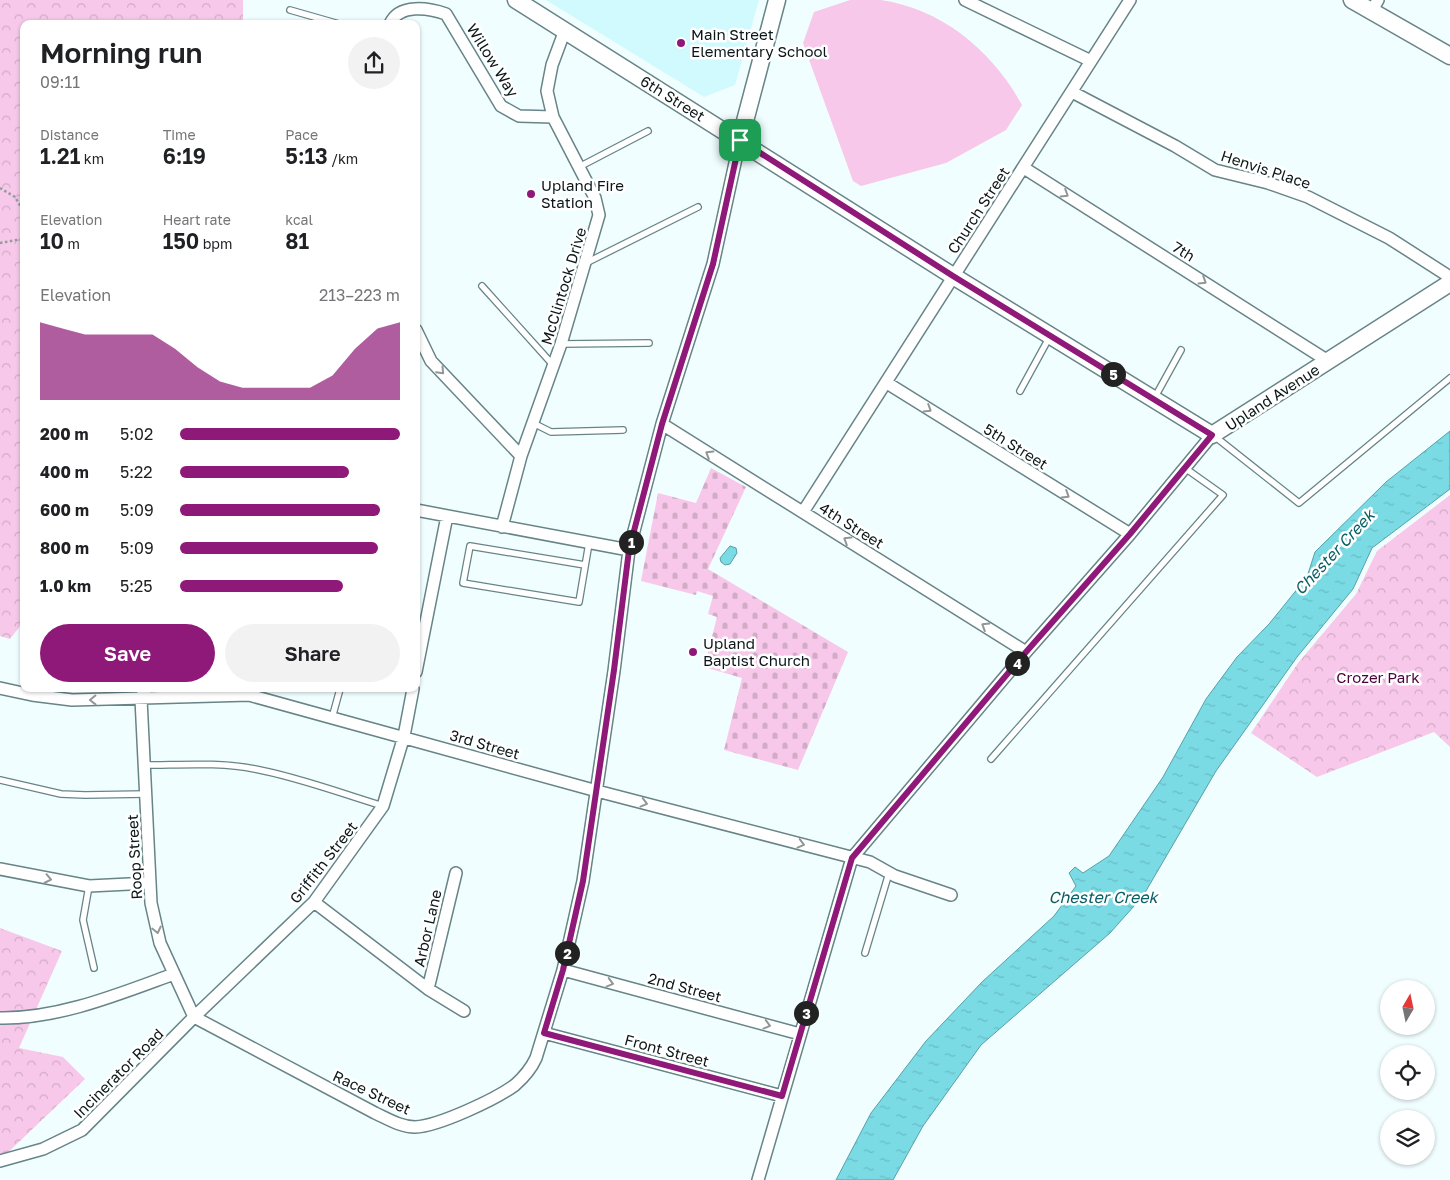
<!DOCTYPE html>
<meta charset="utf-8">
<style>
:root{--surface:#fff;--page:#f2f2f2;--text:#202124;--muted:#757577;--accent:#8f1979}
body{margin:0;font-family:"Golos Text",sans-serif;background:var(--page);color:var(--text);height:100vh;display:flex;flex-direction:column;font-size:19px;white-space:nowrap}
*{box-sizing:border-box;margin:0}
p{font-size:16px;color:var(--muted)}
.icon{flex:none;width:28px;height:28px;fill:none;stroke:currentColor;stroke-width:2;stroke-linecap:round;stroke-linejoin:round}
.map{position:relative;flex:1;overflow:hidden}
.panel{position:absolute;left:20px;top:20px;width:400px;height:672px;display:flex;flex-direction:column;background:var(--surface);border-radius:10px;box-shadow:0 1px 4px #0004}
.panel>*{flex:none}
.needle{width:32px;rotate:9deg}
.fabs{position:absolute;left:1380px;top:980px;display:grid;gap:10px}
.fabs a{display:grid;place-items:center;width:55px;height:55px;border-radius:50%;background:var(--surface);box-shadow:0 1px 4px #0004;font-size:25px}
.pin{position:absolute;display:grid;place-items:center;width:42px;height:42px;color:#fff;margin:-21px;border-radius:10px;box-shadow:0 2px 8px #0006}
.km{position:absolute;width:25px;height:25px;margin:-12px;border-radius:50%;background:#222;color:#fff;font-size:14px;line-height:25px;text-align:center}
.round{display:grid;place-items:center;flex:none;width:52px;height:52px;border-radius:26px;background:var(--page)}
.headline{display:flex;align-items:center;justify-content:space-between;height:85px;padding:0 20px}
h1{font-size:28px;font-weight:600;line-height:38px}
.stats{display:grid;grid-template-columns:repeat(3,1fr);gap:8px;height:85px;padding:5px 20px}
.stats div{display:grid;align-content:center}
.stats b{font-size:21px;font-weight:600}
.stats small{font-size:14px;font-weight:400}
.stats p{font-size:14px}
.chart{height:140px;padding:10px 20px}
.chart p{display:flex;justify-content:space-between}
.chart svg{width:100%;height:90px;margin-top:5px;fill:var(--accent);opacity:.7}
.primary-button{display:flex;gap:10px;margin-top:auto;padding:10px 20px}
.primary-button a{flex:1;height:58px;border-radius:30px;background:var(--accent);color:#fff;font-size:20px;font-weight:600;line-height:58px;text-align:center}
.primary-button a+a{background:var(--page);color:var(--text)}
ul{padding:0 20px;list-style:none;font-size:16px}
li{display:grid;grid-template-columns:80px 60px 1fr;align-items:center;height:38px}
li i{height:12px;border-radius:6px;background:var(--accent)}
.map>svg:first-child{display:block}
.built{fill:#d0fafe}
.cemetery{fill:url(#cemetery-stones)}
.park{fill:url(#park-crowns)}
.pitch{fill:#f7c8e9}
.water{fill:url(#water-ripples);stroke:#58a0a7}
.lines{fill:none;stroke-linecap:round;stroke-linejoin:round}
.lane-casing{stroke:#678487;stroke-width:8}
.street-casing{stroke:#678487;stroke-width:14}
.secondary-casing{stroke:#678487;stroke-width:19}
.path{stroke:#919e9f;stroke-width:2.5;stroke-dasharray:2.5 2.5;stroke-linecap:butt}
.lane{stroke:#fff;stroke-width:5.5}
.street{stroke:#fff;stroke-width:11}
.secondary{stroke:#fff;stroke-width:16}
.oneway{stroke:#919697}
.route-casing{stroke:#fff;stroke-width:10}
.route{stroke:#8f1979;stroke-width:6}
.poi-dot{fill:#8f1979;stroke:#fff;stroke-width:2}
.labels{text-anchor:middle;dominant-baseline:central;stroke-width:5;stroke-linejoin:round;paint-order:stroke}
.poi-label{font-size:15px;fill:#0a1617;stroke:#fff;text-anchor:start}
.street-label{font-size:15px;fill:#0a1617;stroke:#fff}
.park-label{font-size:15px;fill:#4c013f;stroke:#fff}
.water-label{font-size:16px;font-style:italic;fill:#086067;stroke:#fff}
</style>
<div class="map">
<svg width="1450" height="1180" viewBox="0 0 1450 1180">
<defs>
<pattern id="cemetery-stones" width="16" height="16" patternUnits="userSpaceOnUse" patternTransform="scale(1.25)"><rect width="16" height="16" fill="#f7c8e9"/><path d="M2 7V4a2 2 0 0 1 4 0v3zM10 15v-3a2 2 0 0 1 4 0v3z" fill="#d2abc7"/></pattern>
<pattern id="park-crowns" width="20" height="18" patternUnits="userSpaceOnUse" patternTransform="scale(1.25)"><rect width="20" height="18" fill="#f7c8e9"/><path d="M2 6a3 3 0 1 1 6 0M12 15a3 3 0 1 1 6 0" fill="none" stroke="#d2abc7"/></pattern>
<pattern id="water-ripples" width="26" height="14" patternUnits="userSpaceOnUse" patternTransform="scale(1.25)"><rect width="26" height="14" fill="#7adbe5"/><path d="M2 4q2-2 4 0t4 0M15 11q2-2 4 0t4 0" fill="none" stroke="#68bbc4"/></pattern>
</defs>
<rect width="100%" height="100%" fill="#f1feff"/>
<path class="built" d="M546,0H759L735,85L704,97Z"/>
<path class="cemetery" d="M711,468L746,487L708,569L848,652L798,770L724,750L742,678L704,667L717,617L708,614L713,596L697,591L696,595L641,581L658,493L696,503Z"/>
<path class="park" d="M0,0H243V24H24V621L10,639L0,636Z
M1450,495V747L1434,732L1317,777L1251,733L1298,663L1356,594L1377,551Z
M0,928L62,951L19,1048L63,1057L85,1079L0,1160Z"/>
<path class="pitch" d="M850,0C860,0 871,0 881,0C943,9 993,52 1022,105L1006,130L946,163L861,186L853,181L803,43L814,12Z"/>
<path class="water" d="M1450,431V489L1372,548L1353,589L1297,657L1216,771L1143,896L1110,933L981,1045L923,1126L893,1180H836L871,1113L926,1041L982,982L1054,916L1076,886L1069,873L1075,867L1083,873L1109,856L1163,777L1206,699L1237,657L1269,624L1307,577L1315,552L1386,482Z
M730,546L736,548L737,553L730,564L725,565L721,562L720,558Z"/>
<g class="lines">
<g class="lane-casing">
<path id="lane" d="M290,10L339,24
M579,167L648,131
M586,263L698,207
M482,286L554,366
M561,344L649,343
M1020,391L1049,338
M1155,397L1181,350
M533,423L551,432L623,430
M1213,435L1299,503L1450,378
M585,565L470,546L463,583L579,602L589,543
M332,718L340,689
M991,759L1223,495L1185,468
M144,765C181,765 219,762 255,769C298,777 340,793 383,806
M0,780L61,794L85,795L146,794
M89,886L83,920L94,968
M865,953L889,873"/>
</g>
<g class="street-casing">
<path id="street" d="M965,0L1091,61
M1371,12L1378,0
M390,24C399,3 429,8 446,14L501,106L519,116L553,117
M1072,92L1175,146L1215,170L1268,183L1308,197L1389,238L1450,277
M1024,168L1328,361
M416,330L431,361L521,456
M887,383L1130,534
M662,424L1026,652
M416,510L629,550
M803,512L1130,0
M502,527L521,456L561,344L599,215L595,198L553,117L547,91L552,65L565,30
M416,672L447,516
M0,688L32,695L72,700L249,695L597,791L870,862L895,876L951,895
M145,689L141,699L151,903L160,943L194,1017
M0,869L89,886L149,883
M314,902L428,989L464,1011
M563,970L800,1034
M428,989L456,873
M194,1017L375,1113C388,1119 401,1127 415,1127C439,1126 496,1099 515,1085C524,1077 531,1069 536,1058L563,970L583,881L614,671L629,550L662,424L713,264L740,140
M0,1018C59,1019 119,994 174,974
M544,1033L782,1096
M0,1161L43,1149L82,1130L194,1017L314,902L383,806L404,736L413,689
M758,1180L852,858L1026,652L1130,534L1212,435"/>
</g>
<g class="secondary-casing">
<path id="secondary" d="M516,0L953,276L1212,435L1450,283
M1352,0L1450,56
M740,140L777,0"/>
</g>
<path class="path" d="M0,188L15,197L24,212
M0,243L22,239L24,236"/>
<use href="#lane" class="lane"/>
<use href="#street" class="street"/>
<use href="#secondary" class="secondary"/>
</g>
<defs><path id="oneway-chevron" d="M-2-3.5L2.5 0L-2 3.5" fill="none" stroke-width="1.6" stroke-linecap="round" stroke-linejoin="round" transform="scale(1.25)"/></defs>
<g class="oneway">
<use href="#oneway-chevron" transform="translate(1065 194) rotate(32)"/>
<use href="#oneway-chevron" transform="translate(1203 281) rotate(32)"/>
<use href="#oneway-chevron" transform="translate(441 371) rotate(47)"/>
<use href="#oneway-chevron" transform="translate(928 409) rotate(32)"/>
<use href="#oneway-chevron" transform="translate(709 454) rotate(-148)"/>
<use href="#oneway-chevron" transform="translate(1066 495) rotate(32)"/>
<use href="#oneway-chevron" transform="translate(847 540) rotate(-148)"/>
<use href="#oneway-chevron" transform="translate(985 626) rotate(-148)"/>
<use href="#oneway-chevron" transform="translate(93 700) rotate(179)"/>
<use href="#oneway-chevron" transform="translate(644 803) rotate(15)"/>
<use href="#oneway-chevron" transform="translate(801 844) rotate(15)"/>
<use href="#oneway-chevron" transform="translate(48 879) rotate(12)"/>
<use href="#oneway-chevron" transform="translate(157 930) rotate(77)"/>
<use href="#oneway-chevron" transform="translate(610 983) rotate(15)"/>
<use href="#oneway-chevron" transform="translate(767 1025) rotate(15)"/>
</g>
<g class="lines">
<g class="route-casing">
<path id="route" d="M740,140L953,276L1212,435L1130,534L1026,652L852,858L782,1096L544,1033L563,970L583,881L614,670L629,550L662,424L713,264Z"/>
</g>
<use href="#route" class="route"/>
</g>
<g class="poi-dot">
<circle cx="681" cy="43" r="5"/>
<circle cx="531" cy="194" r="5"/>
<circle cx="693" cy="652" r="5"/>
</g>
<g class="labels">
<g class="poi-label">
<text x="691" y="34">Main Street<tspan x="691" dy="17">Elementary School</tspan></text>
<text x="541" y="185">Upland Fire<tspan x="541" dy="17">Station</tspan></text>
<text x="703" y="643">Upland<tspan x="703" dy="17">Baptist Church</tspan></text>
</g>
<g class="street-label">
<text transform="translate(493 60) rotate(58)">Willow Way</text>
<text transform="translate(673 98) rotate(32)">6th Street</text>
<text transform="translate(1266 169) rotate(18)">Henvis Place</text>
<text transform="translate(978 210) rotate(-57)">Church Street</text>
<text transform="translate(1184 251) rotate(32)">7th</text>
<text transform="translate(563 286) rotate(-73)">McClintock Drive</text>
<text transform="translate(1272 397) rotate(-33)">Upland Avenue</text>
<text transform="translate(1016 446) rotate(32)">5th Street</text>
<text transform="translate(852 525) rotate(32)">4th Street</text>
<text transform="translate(485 744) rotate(16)">3rd Street</text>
<text transform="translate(134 857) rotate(-93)">Roop Street</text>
<text transform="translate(323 862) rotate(-52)">Griffith Street</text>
<text transform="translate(427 928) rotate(-77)">Arbor Lane</text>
<text transform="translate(685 987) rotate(15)">2nd Street</text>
<text transform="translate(667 1050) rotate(15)">Front Street</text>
<text transform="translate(118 1073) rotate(-45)">Incinerator Road</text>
<text transform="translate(372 1092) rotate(25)">Race Street</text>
</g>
<g class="park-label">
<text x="1378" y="677">Crozer Park</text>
</g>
<g class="water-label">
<text transform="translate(1334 552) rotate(-47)">Chester Creek</text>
<text x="1103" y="897">Chester Creek</text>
</g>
</g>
</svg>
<div class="fabs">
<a><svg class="needle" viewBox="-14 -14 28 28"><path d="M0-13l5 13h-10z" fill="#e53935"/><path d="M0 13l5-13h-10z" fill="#757577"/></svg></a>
<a><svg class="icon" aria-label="locate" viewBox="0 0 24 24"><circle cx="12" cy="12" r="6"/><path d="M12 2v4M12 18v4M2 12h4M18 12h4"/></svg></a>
<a><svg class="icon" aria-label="layers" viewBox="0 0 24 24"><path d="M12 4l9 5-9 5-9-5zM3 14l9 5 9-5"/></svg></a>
</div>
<div class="pin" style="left:740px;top:140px;background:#1e9e55"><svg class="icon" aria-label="arrive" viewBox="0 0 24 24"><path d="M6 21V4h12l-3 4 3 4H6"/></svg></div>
<b class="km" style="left:631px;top:542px">1</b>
<b class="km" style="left:567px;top:953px">2</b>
<b class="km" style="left:806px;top:1013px">3</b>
<b class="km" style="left:1017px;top:663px">4</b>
<b class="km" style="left:1113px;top:374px">5</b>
<section class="panel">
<div class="headline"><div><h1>Morning run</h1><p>09:11</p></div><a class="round"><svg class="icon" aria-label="share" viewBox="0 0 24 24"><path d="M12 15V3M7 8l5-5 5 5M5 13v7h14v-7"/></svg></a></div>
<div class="stats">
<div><p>Distance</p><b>1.21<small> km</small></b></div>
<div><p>Time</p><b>6:19</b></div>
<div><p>Pace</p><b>5:13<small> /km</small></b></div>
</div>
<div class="stats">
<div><p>Elevation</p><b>10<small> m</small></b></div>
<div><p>Heart rate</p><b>150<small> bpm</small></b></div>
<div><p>kcal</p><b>81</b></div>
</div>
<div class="chart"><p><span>Elevation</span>213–223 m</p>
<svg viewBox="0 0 160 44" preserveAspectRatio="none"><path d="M0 44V6L10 9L20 12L30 12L40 12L50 12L60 19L70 28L80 35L90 38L100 38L110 38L120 38L130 32L140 19L150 9L160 6V44z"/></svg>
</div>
<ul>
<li><b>200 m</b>5:02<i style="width:100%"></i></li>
<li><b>400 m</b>5:22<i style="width:77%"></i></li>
<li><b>600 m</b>5:09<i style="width:91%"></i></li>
<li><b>800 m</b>5:09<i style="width:90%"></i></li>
<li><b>1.0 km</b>5:25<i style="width:74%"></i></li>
</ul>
<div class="primary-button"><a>Save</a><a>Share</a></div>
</section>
</div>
